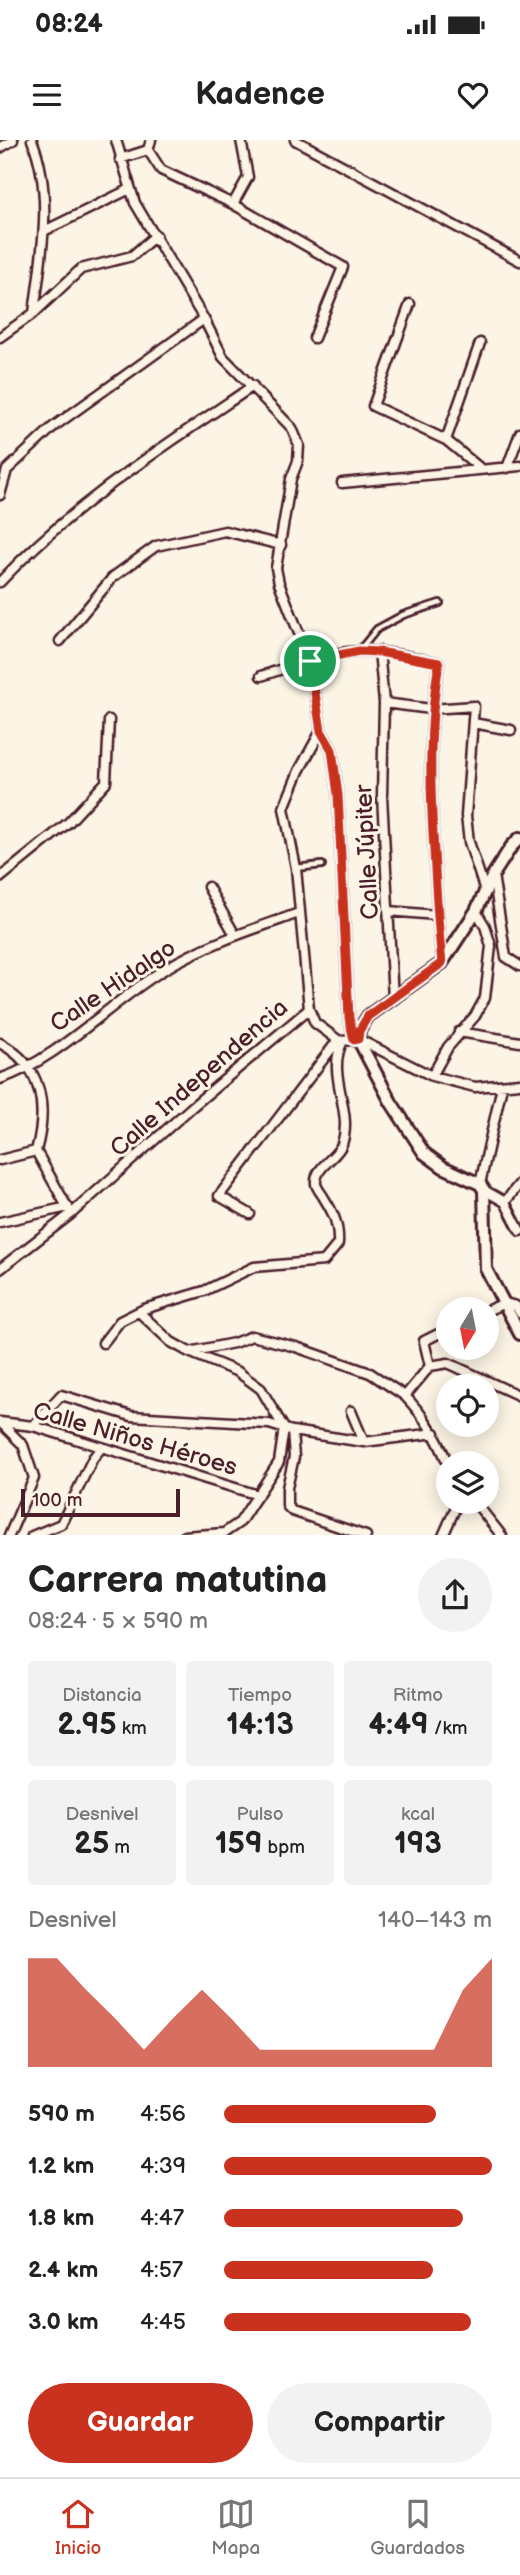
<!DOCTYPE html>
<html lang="es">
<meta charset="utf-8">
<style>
:root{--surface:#fff;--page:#f2f2f2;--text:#222;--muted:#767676;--line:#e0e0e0;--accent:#c8321e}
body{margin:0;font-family:"Balsamiq Sans",sans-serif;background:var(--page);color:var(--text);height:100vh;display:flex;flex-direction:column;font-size:26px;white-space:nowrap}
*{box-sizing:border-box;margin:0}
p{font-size:23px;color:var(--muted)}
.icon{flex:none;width:38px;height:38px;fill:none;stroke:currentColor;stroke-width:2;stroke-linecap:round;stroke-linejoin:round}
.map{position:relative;height:1395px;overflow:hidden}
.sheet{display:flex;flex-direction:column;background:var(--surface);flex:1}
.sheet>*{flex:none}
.needle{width:46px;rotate:190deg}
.controls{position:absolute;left:436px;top:1157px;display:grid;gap:14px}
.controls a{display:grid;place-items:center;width:63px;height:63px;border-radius:50%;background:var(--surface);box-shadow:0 4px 18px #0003;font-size:35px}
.scale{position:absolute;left:21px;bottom:18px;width:159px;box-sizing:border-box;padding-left:7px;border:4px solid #4a1f2b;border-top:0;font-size:19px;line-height:24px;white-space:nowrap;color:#4a1f2b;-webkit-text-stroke:5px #fcf5e5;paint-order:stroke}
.pin{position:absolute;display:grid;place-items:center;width:60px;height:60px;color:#fff;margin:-30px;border:4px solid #fff;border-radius:50%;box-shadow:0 2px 7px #0007}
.round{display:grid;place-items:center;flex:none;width:74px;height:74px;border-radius:37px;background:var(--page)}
.headline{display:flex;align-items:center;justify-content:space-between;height:119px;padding:0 28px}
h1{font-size:38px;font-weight:700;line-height:52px}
.stats{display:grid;grid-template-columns:repeat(3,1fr);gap:10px;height:119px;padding:7px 28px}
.stats div{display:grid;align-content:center;border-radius:7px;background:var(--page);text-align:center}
.stats b{font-size:30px;font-weight:700}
.stats small{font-size:19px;font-weight:400}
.stats p{font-size:19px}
.chart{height:196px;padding:14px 28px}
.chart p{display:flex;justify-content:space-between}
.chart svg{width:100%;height:126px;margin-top:7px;fill:var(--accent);opacity:.7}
.cta{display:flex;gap:14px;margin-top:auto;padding:14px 28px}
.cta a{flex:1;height:80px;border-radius:42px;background:var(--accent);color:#fff;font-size:28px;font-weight:700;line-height:80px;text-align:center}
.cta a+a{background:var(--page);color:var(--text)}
ul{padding:0 28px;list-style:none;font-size:23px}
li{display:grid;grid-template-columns:112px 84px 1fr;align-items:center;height:52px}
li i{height:18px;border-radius:9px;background:var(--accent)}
.status{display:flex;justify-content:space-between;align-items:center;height:49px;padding:0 35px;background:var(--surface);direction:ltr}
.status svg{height:19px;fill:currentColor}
header{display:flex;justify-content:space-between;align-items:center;height:91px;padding:0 28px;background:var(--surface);font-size:32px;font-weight:700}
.tab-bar{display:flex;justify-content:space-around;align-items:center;height:98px;border-top:2px solid var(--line);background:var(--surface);font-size:19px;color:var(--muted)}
.tab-bar a{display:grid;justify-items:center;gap:4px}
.tab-bar .active{color:var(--accent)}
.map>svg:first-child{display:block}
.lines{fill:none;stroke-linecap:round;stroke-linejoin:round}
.service-casing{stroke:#4a1f2b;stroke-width:10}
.minor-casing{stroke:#4a1f2b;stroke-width:13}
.tertiary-casing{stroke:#4a1f2b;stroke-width:16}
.service{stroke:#fcf5e5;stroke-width:4.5}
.minor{stroke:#fcf5e5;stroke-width:8}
.tertiary{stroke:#fcf5e5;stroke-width:10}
.route-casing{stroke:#fff;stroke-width:14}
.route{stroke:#c8321e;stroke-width:9}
.labels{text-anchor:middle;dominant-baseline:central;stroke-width:6;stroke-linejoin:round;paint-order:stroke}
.street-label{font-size:24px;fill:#4a1f2b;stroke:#fcf5e5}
</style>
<div class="status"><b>08:24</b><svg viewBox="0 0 49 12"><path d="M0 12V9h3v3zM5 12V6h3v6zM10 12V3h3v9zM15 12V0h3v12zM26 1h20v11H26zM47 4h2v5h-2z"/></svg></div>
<header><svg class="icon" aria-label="menu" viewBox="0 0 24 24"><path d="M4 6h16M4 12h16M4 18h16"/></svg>Kadence<svg class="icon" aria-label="heart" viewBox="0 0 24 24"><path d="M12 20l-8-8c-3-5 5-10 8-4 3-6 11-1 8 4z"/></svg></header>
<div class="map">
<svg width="520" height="1396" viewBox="0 0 520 1396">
<rect width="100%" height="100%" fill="#fcf5e5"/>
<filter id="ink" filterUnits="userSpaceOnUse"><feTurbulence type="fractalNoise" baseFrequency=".0143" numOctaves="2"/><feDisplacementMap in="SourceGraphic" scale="14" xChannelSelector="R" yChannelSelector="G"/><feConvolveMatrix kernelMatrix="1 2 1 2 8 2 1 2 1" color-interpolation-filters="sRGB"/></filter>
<g filter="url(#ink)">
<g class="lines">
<g class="service-casing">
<path id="service" d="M359,511L377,489L403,475L440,463
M296,728L322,725"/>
</g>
<g class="minor-casing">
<path id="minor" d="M32,0C54,55 41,117 34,173
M116,0L135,63L204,179L223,217L292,288L299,305L298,321L291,339L276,428L279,443L310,521L321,591L299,631L284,668L296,728L309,869L315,883L338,900L343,901L358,899L432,936L475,947L520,943
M295,0L520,121
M0,8L13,0
M148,10L161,30L233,64L343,127L314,198
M120,19L148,10L151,0
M233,64L248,37L241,0
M44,91L130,49
M410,164L373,266L446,300L481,329
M0,197L34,173L81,129L132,116L156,95
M446,300L480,203
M507,328L520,293
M342,343L520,326
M0,355L7,330L53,287L204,179
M0,442C74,363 164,306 253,246
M60,501L113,437L156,406L225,391L281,405
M379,511L384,563L382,656L393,859
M261,536C293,526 329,511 363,511C388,511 414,518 439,523C428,589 430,645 434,711C436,749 438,786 442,823
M384,563L431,569L474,566L466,676L469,702L485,751
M473,583L511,590
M321,591L332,610L338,655L349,878L354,900
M493,735L506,817L520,826
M0,738L69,682L106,642L109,580
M208,747L235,795
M389,771L436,775
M459,892L520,902
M0,903C43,926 48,967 36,1011L71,1074
M432,936L448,907L475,876L485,858L491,806L485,786L476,771
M0,939C61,918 110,862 165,829C206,804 254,789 299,773
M0,1020L36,1011
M480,1044L502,946
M484,1050L505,1062
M505,1062L520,1091
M505,1062L520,1043
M250,1074L219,1056L338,900
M0,1082L68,1067
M0,1129L71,1074L193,966L309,869
M486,1171L505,1163L516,1166L520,1173
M139,1172L171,1202L189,1212L238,1232L261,1249L284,1288L279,1322L240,1382L224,1393L184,1396
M103,1203L120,1181L144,1169L204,1151L254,1127L324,1121L338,1104C339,1085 334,1074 324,1058C322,1054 317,1049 316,1044C314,1027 337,1018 342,1004C354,970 325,934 343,901
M189,1212L234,1203L252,1196L296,1207L370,1233L405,1256
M430,1226L424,1201L448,1189
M351,1271L364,1302
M0,1282L33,1286L258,1355
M0,1282L23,1305L34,1338L9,1396
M33,1286L61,1255L131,1276L269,1284L292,1291L364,1302L435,1293
M292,1291L294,1317L287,1348V1366L292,1371L366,1396
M448,1324C437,1297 425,1277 405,1256L430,1226L448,1223L520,1256
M475,1362L502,1396
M32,1396L61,1384L93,1318L102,1307
M443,1396L458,1362"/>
</g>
<g class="tertiary-casing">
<path id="tertiary" d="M520,698L511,707L493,735L476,771L442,823L368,876L359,891L358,899L391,962L424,1013L443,1027L480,1044L484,1050L486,1129L520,1194"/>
</g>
<use href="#service" class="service"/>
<use href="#minor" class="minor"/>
<use href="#tertiary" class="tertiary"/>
</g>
</g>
<g class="lines" filter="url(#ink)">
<g class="route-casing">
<path id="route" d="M359,511L379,512L439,523C428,588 430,646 434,711C436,749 438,786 442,823L368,876L359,891L358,899L354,900L349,878L338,655L332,610L321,591L310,521Z"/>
</g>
<use href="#route" class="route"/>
</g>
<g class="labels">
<g class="street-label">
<text transform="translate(367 712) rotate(-93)">Calle Júpiter</text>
<text transform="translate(113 846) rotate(-34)">Calle Hidalgo</text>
<text transform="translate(199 938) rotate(-41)">Calle Independencia</text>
<text transform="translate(135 1299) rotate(16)">Calle Niños Héroes</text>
</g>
</g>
</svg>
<div class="controls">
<a><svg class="needle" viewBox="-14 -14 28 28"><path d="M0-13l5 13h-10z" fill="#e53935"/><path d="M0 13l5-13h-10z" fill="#767676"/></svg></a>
<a><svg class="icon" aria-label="locate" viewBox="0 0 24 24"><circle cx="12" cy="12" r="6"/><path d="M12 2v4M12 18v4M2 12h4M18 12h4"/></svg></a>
<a><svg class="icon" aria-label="layers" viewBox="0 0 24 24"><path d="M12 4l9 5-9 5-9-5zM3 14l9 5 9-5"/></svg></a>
</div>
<div class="scale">100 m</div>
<div class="pin" style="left:310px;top:521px;background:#1e9e55"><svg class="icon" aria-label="arrive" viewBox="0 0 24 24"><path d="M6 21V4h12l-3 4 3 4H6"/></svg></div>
</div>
<section class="sheet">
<div class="headline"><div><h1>Carrera matutina</h1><p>08:24 · 5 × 590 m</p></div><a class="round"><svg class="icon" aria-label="share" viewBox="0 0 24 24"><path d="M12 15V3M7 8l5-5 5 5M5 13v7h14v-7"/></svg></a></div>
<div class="stats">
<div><p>Distancia</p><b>2.95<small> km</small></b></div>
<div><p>Tiempo</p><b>14:13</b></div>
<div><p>Ritmo</p><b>4:49<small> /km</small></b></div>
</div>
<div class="stats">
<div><p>Desnivel</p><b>25<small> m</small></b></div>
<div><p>Pulso</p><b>159<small> bpm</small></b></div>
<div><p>kcal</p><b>193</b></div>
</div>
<div class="chart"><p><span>Desnivel</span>140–143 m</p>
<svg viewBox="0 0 160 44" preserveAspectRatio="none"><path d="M0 44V6L10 6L20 17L30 27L40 38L50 27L60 17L70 27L80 38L90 38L100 38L110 38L120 38L130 38L140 38L150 17L160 6V44z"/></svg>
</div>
<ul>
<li><b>590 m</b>4:56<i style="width:79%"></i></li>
<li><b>1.2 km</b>4:39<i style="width:100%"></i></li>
<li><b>1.8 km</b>4:47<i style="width:89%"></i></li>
<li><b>2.4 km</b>4:57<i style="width:78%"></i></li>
<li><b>3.0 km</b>4:45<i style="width:92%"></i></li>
</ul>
<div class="cta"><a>Guardar</a><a>Compartir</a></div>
</section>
<nav class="tab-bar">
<a class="active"><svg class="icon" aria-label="home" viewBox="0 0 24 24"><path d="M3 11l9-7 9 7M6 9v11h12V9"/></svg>Inicio</a>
<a><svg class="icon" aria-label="map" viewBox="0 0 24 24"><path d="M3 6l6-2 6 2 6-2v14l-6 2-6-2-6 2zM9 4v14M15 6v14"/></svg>Mapa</a>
<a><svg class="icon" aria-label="saved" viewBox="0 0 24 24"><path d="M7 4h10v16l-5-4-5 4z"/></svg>Guardados</a>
</nav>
